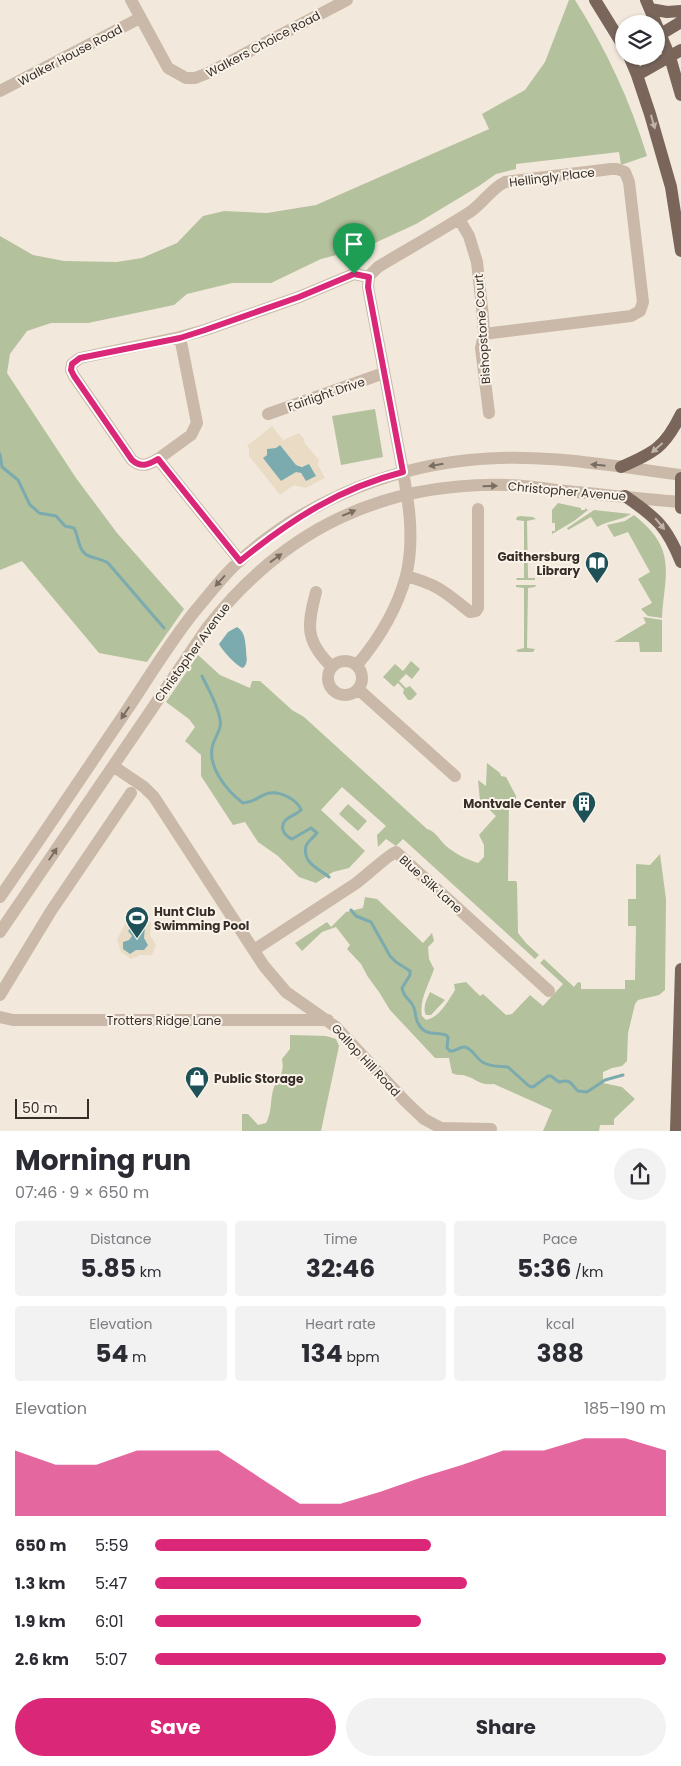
<!DOCTYPE html>
<meta charset="utf-8">
<style>
:root{--surface:#fff;--page:#f2f2f3;--text:#2b2b33;--muted:#7c7c81;--accent:#db2777}
body{margin:0;font-family:Poppins,sans-serif;background:var(--page);color:var(--text);height:100vh;display:flex;flex-direction:column;font-size:19px;white-space:nowrap}
*{box-sizing:border-box;margin:0}
p{font-size:16px;color:var(--muted)}
.icon{flex:none;width:28px;height:28px;fill:none;stroke:currentColor;stroke-width:2;stroke-linecap:round;stroke-linejoin:round}
.map{position:relative;height:1131px;overflow:hidden}
.details{display:flex;flex-direction:column;background:var(--surface);flex:1}
.details>*{flex:none}
.buttons{position:absolute;left:615px;top:15px;display:grid;gap:10px}
.buttons a{display:grid;place-items:center;width:50px;height:50px;border-radius:50%;background:var(--surface);box-shadow:0 1px 4px #0004;font-size:25px}
.scale{position:absolute;left:15px;bottom:12px;width:74px;box-sizing:border-box;padding-left:5px;border:2px solid #372e28;border-top:0;font-size:14px;line-height:18px;white-space:nowrap;color:#372e28;-webkit-text-stroke:4px #faf3e9;paint-order:stroke}
.pin{position:absolute;display:grid;place-items:center;width:42px;height:42px;color:#fff;margin:-51px -21px;border-radius:50% 50% 50% 0;rotate:-45deg;box-shadow:0 0 5px #0007}
.pin .icon{rotate:45deg}
.round{display:grid;place-items:center;flex:none;width:52px;height:52px;border-radius:26px;background:var(--page)}
.headline{display:flex;align-items:center;justify-content:space-between;height:85px;padding:0 15px}
h1{font-size:28px;font-weight:700;line-height:38px}
.figures{display:grid;grid-template-columns:repeat(3,1fr);gap:8px;height:85px;padding:5px 15px}
.figures div{display:grid;align-content:center;border-radius:5px;background:var(--page);text-align:center}
.figures b{font-size:25px;font-weight:700}
.figures small{font-size:14px;font-weight:400}
.figures p{font-size:14px}
.chart{height:140px;padding:10px 15px}
.chart p{display:flex;justify-content:space-between}
.chart svg{width:100%;height:90px;margin-top:5px;fill:var(--accent);opacity:.7}
.action{display:flex;gap:10px;margin-top:auto;padding:10px 15px}
.action a{flex:1;height:58px;border-radius:30px;background:var(--accent);color:#fff;font-size:20px;font-weight:700;line-height:58px;text-align:center}
.action a+a{background:var(--page);color:var(--text)}
ul{padding:0 15px;list-style:none;font-size:16px}
li{display:grid;grid-template-columns:80px 60px 1fr;align-items:center;height:38px}
li i{height:12px;border-radius:6px;background:var(--accent)}
.map>svg:first-child{display:block}
.green{fill:#b3c19c}
.plaza{fill:#eadbc4;fill-rule:evenodd}
.water{fill:#7babaf}
.lines{fill:none;stroke-linecap:round;stroke-linejoin:round}
.stream{stroke:#7babaf;stroke-width:3}
.minor{stroke:#cab9a8;stroke-width:12}
.major{stroke:#79655a;stroke-width:12}
.oneway{fill:#c0b3a9}
.oneway2{fill:#796d62}
.route-casing{stroke:#fff;stroke-width:10}
.route{stroke:#db2777;stroke-width:6}
.labels{text-anchor:middle;dominant-baseline:central;stroke-width:4;stroke-linejoin:round;paint-order:stroke}
.street-label{font-size:12px;fill:#372e28;stroke:#faf3e9}
.poi-label{font-size:12px;font-weight:bold;fill:#372e28;stroke:#faf3e9;text-anchor:end}
</style>
<div class="map">
<svg width="681" height="1131" viewBox="0 0 681 1131">
<rect width="100%" height="100%" fill="#f2e9dc"/>
<path class="green" d="M569,0H575C606,49 630,100 647,156L621,165L619,152L516,164V169L496,174L479,186L416,224L364,248L321,259L271,283H232L187,294L174,305L88,323H51L27,331L10,354L7,373L76,478L117,533L184,609L147,662L99,653L22,561L0,570V236L33,255L64,261L117,262L142,258L177,243L203,216L224,211L267,213L316,205L489,129L482,114L525,90L545,62Z
M375,409L383,457L341,465L332,416Z
M558,503L581,508V510H585V508L588,510L574,521L552,534V531H555V523H552V510Z
M594,510L631,514C620,521 609,520 597,527L591,517L568,530L567,528Z
M634,515C640,520 646,525 651,531C675,558 663,586 662,618L648,616L641,609L652,603L638,579L650,572L628,532L614,537L607,525L625,521Z
M520,516L533,517L536,519L527,521L528,578H535V580H516L517,578H524V521L516,520L517,517Z
M516,585H536L535,587L528,588L527,648L535,649L533,652H518L516,650L524,648V588L516,587Z
M643,617L662,620V652H640L639,642H614L646,623Z
M198,655L220,675L250,688L252,681H260L292,710L304,717L427,829C435,831 439,839 445,845C455,854 466,859 478,863L484,857V845L479,835L496,816L480,801L478,780L486,786L487,763L500,773L501,776L506,777L516,796V799L509,800L508,881H516L517,883L518,933L526,943L539,955L535,959L403,839L396,846L386,839L378,847L377,835L386,826L342,787L321,810L365,851L349,868L333,872L316,883L299,877L278,856L258,842L245,822L233,825L201,776V755L185,741L195,727L189,719L166,702Z
M411,661L420,669L412,679L406,674L399,681L406,688L410,686L417,694L411,700H408L403,693L404,689L398,683L394,687L383,677L395,664L403,671Z
M348,804L367,821L358,831L339,814Z
M660,854L666,899L665,990L659,995L638,1000L635,1004L628,1033L627,1061L622,1066L612,1068L603,1072V1083L622,1087L635,1099L614,1119V1125H600L599,1131H543L552,1110L494,1084C479,1086 476,1078 463,1075C459,1075 456,1075 452,1073L449,1058H435L390,1010L379,992L368,977L361,964L347,949L350,945L336,927L322,932L302,951L295,943L327,922L331,927L346,912L363,908L365,897L377,899L423,943L432,933L434,941L428,947L429,959L434,969C429,984 419,1000 422,1016L426,1020C440,1017 448,1001 455,990L454,984L466,982L480,996L483,994L506,1015L512,1014L530,995L543,1006L563,984L540,963L544,959L574,987L578,982L581,983V989H625V980H635L636,926H628V899H636V864L650,865Z
M430,992L445,1000L431,1015H426C422,1008 427,999 430,992Z
M290,1035L326,1036L336,1039L339,1046L321,1131H242V1114H248L258,1125L266,1123C272,1112 270,1102 273,1090C277,1077 285,1076 282,1059L290,1049Z"/>
<path class="plaza" d="M272,426L283,440L299,433L305,440L303,441L318,459L319,458L318,465L325,478L306,488L294,485L280,495L249,456V449L247,446ZM280,445L296,465L304,466L302,475L298,472H294L282,481L264,458Z
M139,914L151,923L150,935L156,945L152,955H140L131,959L121,952L117,939L128,919ZM132,925L145,927L144,938L148,944L144,950H136L124,941L129,940L132,936L128,931Z"/>
<path class="water" d="M280,445L296,465L302,467L309,464L316,476L306,481L301,473L296,472L281,481L263,458L267,455V449L276,448Z
M237,627C245,632 245,640 246,649C246,658 249,662 243,668C236,666 222,650 219,644L228,632Z
M140,923L145,927L144,938L148,945L144,950H136L130,954L123,949V942L129,940L132,936L128,931L132,925Z"/>
<g class="lines">
<path class="stream" d="M0,454L2,467L18,480L30,505L35,509L39,513L56,516L65,526L74,528C79,537 78,552 89,556C96,559 102,559 108,563L164,628
M202,676C208,689 217,703 220,719C222,729 216,735 213,744C206,766 227,791 243,803C257,802 260,794 270,793C280,791 298,800 301,810C295,816 280,818 283,830C285,835 287,837 292,839L311,828L317,833C314,837 308,841 306,846C302,863 319,869 329,877
M351,910L356,916L371,922L390,956L396,962L410,971V975L402,988C404,999 411,999 414,1008C416,1012 415,1019 418,1023C424,1036 435,1032 446,1035L448,1037L447,1048L450,1051C456,1052 460,1046 465,1047C472,1048 477,1060 484,1063C492,1067 500,1066 508,1067L529,1086L533,1087L548,1076H551L559,1082C571,1079 570,1083 578,1091L587,1092L605,1080L623,1075"/>
<path class="minor" d="M131,0L168,68L186,78H195L208,73L347,0
M0,91L140,18
M459,219L469,236L477,262L483,317L484,334L481,348L489,413
M268,414L384,373
M158,459L191,435L197,423L180,337
M240,561L158,459C148,465 141,468 132,460L74,376L71,370L72,364L80,358L180,337L205,330L299,297L354,274L369,277
M406,576C439,585 445,592 470,612L476,611L478,608V509
M316,592C307,626 305,641 332,667
M328 678a17 17 0 1 1 34 0a17 17 0 1 1-34 0Z
M357,665C379,639 397,609 406,576C418,528 403,476 395,429C386,382 377,335 368,287L369,276L378,267C408,249 440,231 470,212C483,203 491,189 505,182L611,169H617L625,172L629,182L643,302L640,311L631,316L484,334
M358,689L455,776
M113,766L144,787L154,797L264,966L286,992L336,1027L405,1101L424,1119L441,1128L491,1129
M0,897C43,835 85,772 127,710C149,677 170,642 195,611C207,597 219,581 232,568C296,506 382,469 469,460C538,452 613,466 681,475
M0,932L207,628C284,529 382,482 508,485C524,485 541,488 557,490C598,494 640,499 681,502
M254,950L355,884C364,878 389,854 396,852L549,991
M0,995L51,911L131,793
M0,1017L13,1020H328"/>
<path class="major" d="M595,0L624,47
M646,0L670,57L681,95
M650,9L667,12L681,11
M656,37L681,22
M629,56L637,75L650,114L671,187L681,251
M637,75L681,50
M621,467C654,453 665,447 681,414
M681,478V508
M625,496C657,518 667,527 681,562
M676,1131L681,969"/>
</g>
<defs><path id="oneway-solid" d="M-6-.8H1V-3.2L6.5 0L1 3.2V.8H-6Z" transform="scale(1.25)"/></defs>
<g class="oneway">
<use href="#oneway-solid" transform="translate(653 122) rotate(74)"/>
<use href="#oneway-solid" transform="translate(657 448) rotate(139)"/>
<use href="#oneway-solid" transform="translate(660 524) rotate(50)"/>
</g>
<g class="oneway2">
<use href="#oneway-solid" transform="translate(436 465) rotate(170)"/>
<use href="#oneway-solid" transform="translate(598 465) rotate(-174)"/>
<use href="#oneway-solid" transform="translate(490 486) rotate(-2)"/>
<use href="#oneway-solid" transform="translate(349 513) rotate(-23)"/>
<use href="#oneway-solid" transform="translate(276 558) rotate(-36)"/>
<use href="#oneway-solid" transform="translate(220 581) rotate(132)"/>
<use href="#oneway-solid" transform="translate(125 713) rotate(124)"/>
<use href="#oneway-solid" transform="translate(53 854) rotate(-56)"/>
</g>
<g class="lines">
<g class="route-casing">
<path id="route" d="M354,274L369,277L368,287L403,472C340,488 290,520 240,561L158,459C148,465 141,468 132,460L74,376L71,370L72,364L80,358L180,338L205,330L299,297Z"/>
</g>
<use href="#route" class="route"/>
</g>
<defs>
<g id="library-pin" transform="scale(1.25)"><path d="M0 17L-7.5 6A9.5 9.5 0 1 1 7.5 6Z" fill="#1e5258" stroke="#faf3e9"/><path d="M-6-4Q-3-5.5-.7-3.5V5Q-3 3-6 4ZM6-4Q3-5.5 .7-3.5V5Q3 3 6 4Z" fill="#fff"/></g>
<g id="building-pin" transform="scale(1.25)"><path d="M0 17L-7.5 6A9.5 9.5 0 1 1 7.5 6Z" fill="#1e5258" stroke="#faf3e9"/><path d="M-4-6H4V6H1V3H-1V6H-4ZM-2.5-4.3h1.7v1.8h-1.7ZM.8-4.3h1.7v1.8H.8ZM-2.5-1h1.7V.8h-1.7ZM.8-1h1.7V.8H.8Z" fill="#fff"/></g>
<g id="stadium-pin" transform="scale(1.25)"><path d="M0 17L-7.5 6A9.5 9.5 0 1 1 7.5 6Z" fill="#1e5258" stroke="#faf3e9"/><path d="M0-5a6.5 5 0 1 0 0 10a6.5 5 0 1 0 0-10ZM-3.5-1.8h7v3.6h-7Z" fill="#fff"/></g>
<g id="shop-pin" transform="scale(1.25)"><path d="M0 17L-7.5 6A9.5 9.5 0 1 1 7.5 6Z" fill="#1e5258" stroke="#faf3e9"/><path d="M-5-2.5h2.3a2.7 3.5 0 0 1 5.4 0H5L5.5 6h-11ZM-1.5-2.5h3a1.5 2.3 0 0 0-3 0Z" fill="#fff"/></g>
</defs>
<g fill-rule="evenodd">
<use href="#library-pin" x="597" y="563"/>
<use href="#building-pin" x="584" y="803"/>
<use href="#stadium-pin" x="137" y="918"/>
<use href="#shop-pin" x="197" y="1078"/>
</g>
<g class="labels">
<g class="street-label">
<text transform="translate(263 44) rotate(-28)">Walkers Choice Road</text>
<text transform="translate(70 55) rotate(-28)">Walker House Road</text>
<text transform="translate(552 177) rotate(-7)">Hellingly Place</text>
<text transform="translate(482 329) rotate(-94)">Bishopstone Court</text>
<text transform="translate(326 394) rotate(-19)">Fairlight Drive</text>
<text transform="translate(567 491) rotate(5)">Christopher Avenue</text>
<text transform="translate(192 652) rotate(-54)">Christopher Avenue</text>
<text transform="translate(431 884) rotate(42)">Blue Silk Lane</text>
<text x="164" y="1020">Trotters Ridge Lane</text>
<text transform="translate(366 1060) rotate(47)">Gallop Hill Road</text>
</g>
<g class="poi-label">
<text x="580" y="556">Gaithersburg<tspan x="580" dy="14">Library</tspan></text>
<text x="566" y="803">Montvale Center</text>
<text x="154" y="911" text-anchor="start">Hunt Club<tspan x="154" dy="14">Swimming Pool</tspan></text>
<text x="214" y="1078" text-anchor="start">Public Storage</text>
</g>
</g>
</svg>
<div class="buttons">
<a><svg class="icon" aria-label="layers" viewBox="0 0 24 24"><path d="M12 4l9 5-9 5-9-5zM3 14l9 5 9-5"/></svg></a>
</div>
<div class="scale">50 m</div>
<div class="pin" style="left:354px;top:274px;background:#1e9e55"><svg class="icon" aria-label="arrive" viewBox="0 0 24 24"><path d="M6 21V4h12l-3 4 3 4H6"/></svg></div>
</div>
<section class="details">
<div class="headline"><div><h1>Morning run</h1><p>07:46 · 9 × 650 m</p></div><a class="round"><svg class="icon" aria-label="share" viewBox="0 0 24 24"><path d="M12 15V3M7 8l5-5 5 5M5 13v7h14v-7"/></svg></a></div>
<div class="figures">
<div><p>Distance</p><b>5.85<small> km</small></b></div>
<div><p>Time</p><b>32:46</b></div>
<div><p>Pace</p><b>5:36<small> /km</small></b></div>
</div>
<div class="figures">
<div><p>Elevation</p><b>54<small> m</small></b></div>
<div><p>Heart rate</p><b>134<small> bpm</small></b></div>
<div><p>kcal</p><b>388</b></div>
</div>
<div class="chart"><p><span>Elevation</span>185–190 m</p>
<svg viewBox="0 0 160 44" preserveAspectRatio="none"><path d="M0 44V12L10 19L20 19L30 12L40 12L50 12L60 25L70 38L80 38L90 32L100 25L110 19L120 12L130 12L140 6L150 6L160 12V44z"/></svg>
</div>
<ul>
<li><b>650 m</b>5:59<i style="width:54%"></i></li>
<li><b>1.3 km</b>5:47<i style="width:61%"></i></li>
<li><b>1.9 km</b>6:01<i style="width:52%"></i></li>
<li><b>2.6 km</b>5:07<i style="width:100%"></i></li>
</ul>
<div class="action"><a>Save</a><a>Share</a></div>
</section>
